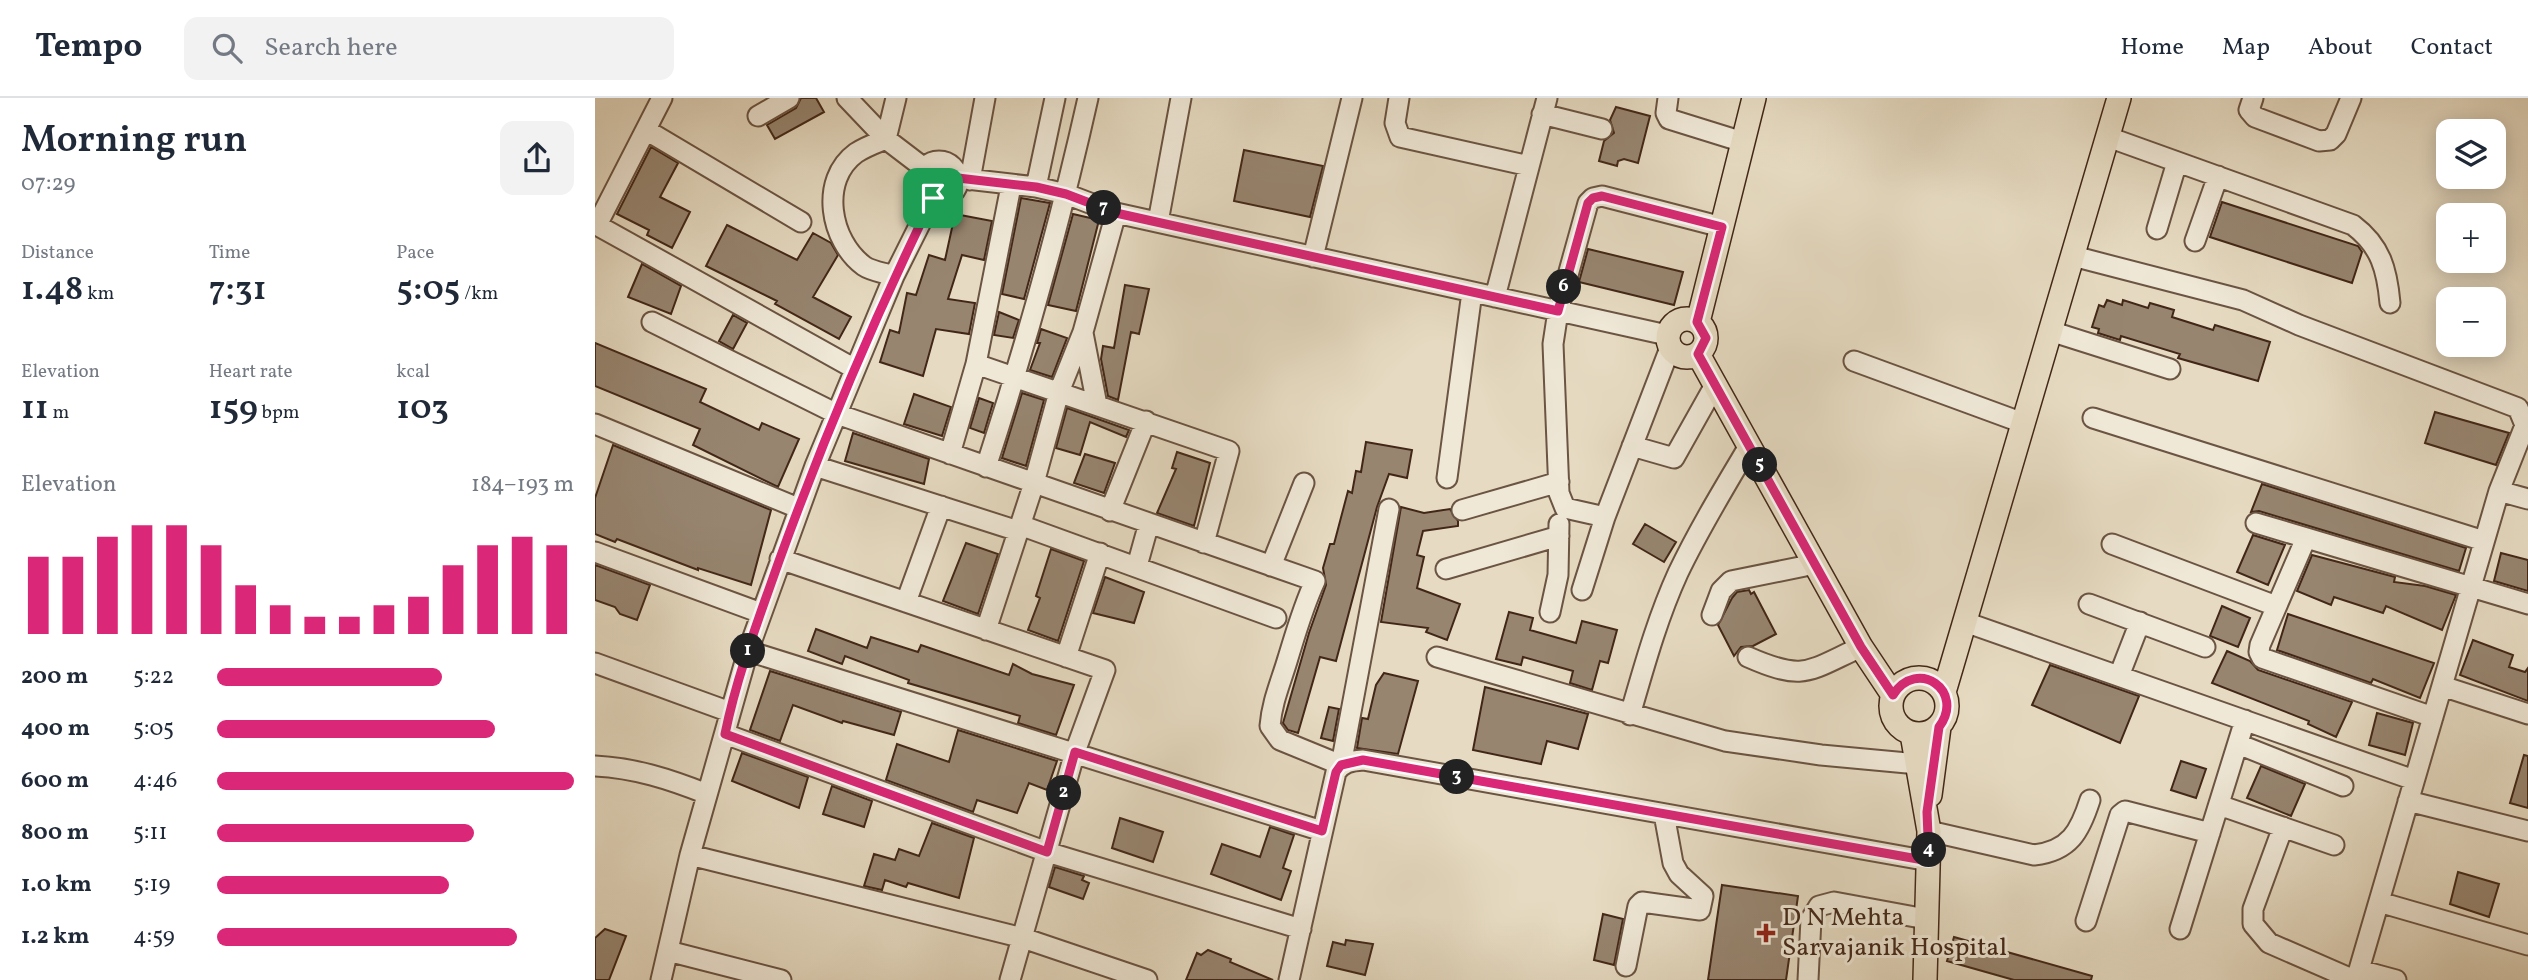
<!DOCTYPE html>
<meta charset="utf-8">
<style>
:root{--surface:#fff;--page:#f2f2f3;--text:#1f2937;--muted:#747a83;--line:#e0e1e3;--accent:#db2777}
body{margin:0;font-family:Vollkorn,serif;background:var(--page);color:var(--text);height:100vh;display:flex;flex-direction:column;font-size:26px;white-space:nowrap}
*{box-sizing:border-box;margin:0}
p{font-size:23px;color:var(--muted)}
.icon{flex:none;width:38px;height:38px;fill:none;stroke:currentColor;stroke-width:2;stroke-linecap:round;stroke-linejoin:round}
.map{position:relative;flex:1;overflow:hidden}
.panel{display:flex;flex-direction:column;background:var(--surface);width:595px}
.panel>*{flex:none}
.fabs{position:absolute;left:1841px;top:21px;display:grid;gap:14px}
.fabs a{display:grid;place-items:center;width:70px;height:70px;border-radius:14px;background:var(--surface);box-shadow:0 4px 18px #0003;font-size:35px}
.pin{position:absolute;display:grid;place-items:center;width:60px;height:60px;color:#fff;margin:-30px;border-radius:14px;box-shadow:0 4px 10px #0006}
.km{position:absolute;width:35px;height:35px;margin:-18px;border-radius:50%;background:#222;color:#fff;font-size:19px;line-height:35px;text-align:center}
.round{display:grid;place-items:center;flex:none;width:74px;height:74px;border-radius:14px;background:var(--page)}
.summary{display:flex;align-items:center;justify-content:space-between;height:119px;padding:0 21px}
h1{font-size:38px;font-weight:600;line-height:52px}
.stats{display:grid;grid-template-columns:repeat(3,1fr);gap:10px;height:119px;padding:7px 21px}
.stats div{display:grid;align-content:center}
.stats b{font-size:35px;font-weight:600}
.stats small{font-size:19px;font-weight:400}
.stats p{font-size:19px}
.chart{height:196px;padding:14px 21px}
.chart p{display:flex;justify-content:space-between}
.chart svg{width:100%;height:126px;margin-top:7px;stroke:var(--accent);stroke-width:6}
ul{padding:0 21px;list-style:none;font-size:23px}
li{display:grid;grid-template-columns:112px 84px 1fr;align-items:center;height:52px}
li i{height:18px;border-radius:9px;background:var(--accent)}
header{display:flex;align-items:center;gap:42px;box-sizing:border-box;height:98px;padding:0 35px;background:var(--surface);border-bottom:2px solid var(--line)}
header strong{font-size:33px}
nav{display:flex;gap:38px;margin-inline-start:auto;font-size:24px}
.search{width:490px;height:63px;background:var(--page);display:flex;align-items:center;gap:18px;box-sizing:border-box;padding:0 24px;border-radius:14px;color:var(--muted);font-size:26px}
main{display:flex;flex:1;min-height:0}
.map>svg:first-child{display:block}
.building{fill:#978570;stroke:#422718;stroke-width:2}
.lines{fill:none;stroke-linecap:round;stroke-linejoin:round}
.minor-casing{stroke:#6b5442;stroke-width:23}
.major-casing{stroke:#422718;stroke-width:26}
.minor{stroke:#efe8d7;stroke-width:19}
.major{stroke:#e6dbc2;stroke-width:23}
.route-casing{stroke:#fff;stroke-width:14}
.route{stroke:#db2777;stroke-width:9}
.poi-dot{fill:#8f2418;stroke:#efe8d7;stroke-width:2.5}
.labels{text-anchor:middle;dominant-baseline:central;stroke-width:6;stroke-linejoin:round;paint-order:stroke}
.poi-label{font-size:26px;fill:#422718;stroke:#efe8d7;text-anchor:start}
</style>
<header>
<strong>Tempo</strong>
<div class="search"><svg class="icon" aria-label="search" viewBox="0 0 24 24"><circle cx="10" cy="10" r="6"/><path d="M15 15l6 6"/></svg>Search here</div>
<nav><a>Home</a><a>Map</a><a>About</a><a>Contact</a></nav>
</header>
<main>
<section class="panel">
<div class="summary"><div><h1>Morning run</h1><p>07:29</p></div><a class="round"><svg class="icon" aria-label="share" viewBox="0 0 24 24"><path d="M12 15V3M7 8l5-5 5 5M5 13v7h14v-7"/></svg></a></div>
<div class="stats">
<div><p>Distance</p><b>1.48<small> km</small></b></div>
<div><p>Time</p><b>7:31</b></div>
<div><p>Pace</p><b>5:05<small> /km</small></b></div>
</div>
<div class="stats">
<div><p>Elevation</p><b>11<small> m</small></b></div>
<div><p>Heart rate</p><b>159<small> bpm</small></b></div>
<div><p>kcal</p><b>103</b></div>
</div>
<div class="chart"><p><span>Elevation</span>184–193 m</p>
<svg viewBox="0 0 160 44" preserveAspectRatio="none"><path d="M5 44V17M15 44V17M25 44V10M35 44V6M45 44V6M55 44V13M65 44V27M75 44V34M85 44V38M95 44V38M105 44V34M115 44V31M125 44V20M135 44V13M145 44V10M155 44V13"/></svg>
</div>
<ul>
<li><b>200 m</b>5:22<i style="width:63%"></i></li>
<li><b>400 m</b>5:05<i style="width:78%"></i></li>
<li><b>600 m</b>4:46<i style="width:100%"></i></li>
<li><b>800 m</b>5:11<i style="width:72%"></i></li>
<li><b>1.0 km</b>5:19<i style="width:65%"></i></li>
<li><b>1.2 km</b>4:59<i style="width:84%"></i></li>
</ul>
</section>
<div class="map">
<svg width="1933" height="882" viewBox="0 0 1933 882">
<rect width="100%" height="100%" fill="#e6dbc2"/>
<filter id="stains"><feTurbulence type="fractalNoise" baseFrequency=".00286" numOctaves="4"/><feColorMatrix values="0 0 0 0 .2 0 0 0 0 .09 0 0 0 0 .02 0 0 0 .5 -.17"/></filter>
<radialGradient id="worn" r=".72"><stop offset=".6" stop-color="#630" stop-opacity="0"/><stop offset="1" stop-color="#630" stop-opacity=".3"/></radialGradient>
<path class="building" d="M206,0H221L229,14L180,41L172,27L201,10Z
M1021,9L1055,18L1043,65L1029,61L1023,63L1022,68L1004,63L1009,43L1019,35L1015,22Z
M56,49L83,65L65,99L95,114L77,150L52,137L54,132L22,116Z
M649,52L728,68L715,119L639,103Z
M426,100L455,105L429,201L407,196Z
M1627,104L1763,148L1767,154L1757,185L1615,139Z
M360,116L397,123L389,162L367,157L353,201L380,205L374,236L341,231L328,278L285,264L295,232L304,235L312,195L321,197L334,157L350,162Z
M478,116L504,122L481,213L453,207Z
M132,127L202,162L218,135L236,145L243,157L218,199L256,219L244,241L180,206L182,203L111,168Z
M993,151L1088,174L1079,207L984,184Z
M47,166L86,188L76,216L33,199Z
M530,187L554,191L544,236L536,234L523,302L513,298L506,261L508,248L519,250Z
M1512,202L1527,207L1528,202L1553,210L1555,205L1579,212L1577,219L1618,232L1620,227L1675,244L1663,283L1583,260L1585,256L1526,238L1525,242L1503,235L1504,231L1497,229L1504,207L1509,209Z
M404,214L424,222L418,240L399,237Z
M138,217L152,225L138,251L124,243Z
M446,231L472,240L457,279L435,272L445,245H442Z
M0,245L111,291L105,304L164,332L167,325L204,341L183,389L98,347L105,331L0,288Z
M427,295L449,302L431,368L407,360Z
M319,296L356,309L347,338L309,326Z
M384,300L398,305L389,335L375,330Z
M472,310L534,332L531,339L495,324L485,357L461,350Z
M1840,314L1914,335L1901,367L1830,345Z
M258,335L334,361L329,386L250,363Z
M771,344L817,352L812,380L794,376L782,409L741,563L725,559L703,635L693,632L688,625L714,535L731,487L728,470L735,446H739L753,393L757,395L761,373L766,374Z
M18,347L176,412L156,487L103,470V472L22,441L20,444L0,436V400Z
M582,354L615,365L599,428L562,415L581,371L577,370Z
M490,356L520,365L509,395L479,385Z
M1667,386L1871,450L1864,473L1664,413L1656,414Z
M806,409L829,415L855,411L863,423V428L828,433L822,457L829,459L822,490L865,506L852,542L831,534L833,530L786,524Z
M1050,426L1081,444L1069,464L1038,446Z
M1658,437L1690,447L1673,487L1642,474Z
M371,445L403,456L383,516L348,503Z
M456,451L489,463L463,543L433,532L445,500L441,498Z
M1906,455L1933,462V493L1899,483Z
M1717,457L1800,479L1799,484L1830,488L1861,497L1847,532L1791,508L1788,515L1739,499L1736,507L1702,493Z
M0,467L55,487L42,522L25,516L20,509L0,502Z
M510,479L549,494L539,525L498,515Z
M1154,492L1156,496L1159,494L1181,536L1158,548L1146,549L1139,558L1123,527L1137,500L1142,494Z
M1627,508L1655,520L1643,549L1615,538Z
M914,514L938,520L935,532L981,545L987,523L1022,532L1013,565L1005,563L997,592L975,585L978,573L928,559L926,567L901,561Z
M1693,516L1839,565L1825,600L1778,581L1776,585L1682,552Z
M221,531L272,550L276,539L323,554L326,547L414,577L418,566L437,576L479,587L461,637L423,625L425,618L313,585L314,582L250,558L247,566L213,553Z
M1878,542L1918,557L1914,569L1930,574L1933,570V603L1865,577Z
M1632,553L1655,563L1663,572L1757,604L1741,639L1713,626L1714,623L1617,585Z
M1455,567L1544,598L1525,645L1437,607Z
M175,573L306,614L299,637L248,623L247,625L198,607L185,643L155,632Z
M789,575L823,583L803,656L762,650L767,620L773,621L781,587Z
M890,589L993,616L983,651L952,643L946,666L878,652Z
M734,609L744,611L738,643L726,640Z
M1782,615L1818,625L1810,657L1774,647Z
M363,632L462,663L452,692L434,685L422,715L382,702L378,714L291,682L302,646L354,664Z
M147,655L213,679L204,710L137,683Z
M1929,657L1933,658V710L1915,705Z
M1586,663L1611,671L1601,700L1576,692Z
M1666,668L1710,686L1696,718L1652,700Z
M237,688L277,703L269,729L228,716Z
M525,720L568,734L558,764L517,750Z
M337,725L379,740L364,800L313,785L311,789L290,782L287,792L269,788L279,756L300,762L304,751L324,758Z
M675,729L699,737L688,770L696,773L686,802L616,776L627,746L665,759Z
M460,769L489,778L487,782L494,785L488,801L454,789Z
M1863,774L1904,786L1894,819L1855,806Z
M1127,787L1203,798L1191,882H1113Z
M1008,816L1028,821L1019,867L999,862Z
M10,831L31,838L14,882H0V840Z
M1359,839L1497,878L1496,882H1419L1352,863Z
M751,842L778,846L770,877L732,868L738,844L750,847Z
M613,852L636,861L635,864L678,882H591L602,855L606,857Z"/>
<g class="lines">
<g class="minor-casing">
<path id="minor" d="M252,0L291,41L329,70
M804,0L800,25L805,39L934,68
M1073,0L1071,15L1074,21L1148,44
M1658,0L1654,12L1660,19L1724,43L1735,42L1741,36L1756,0
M947,16L1007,31
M163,18L194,0
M51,32L206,124
M1513,39L1758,127C1786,148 1792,172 1795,205
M325 82a19 19 0 1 1 38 0a19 19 0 1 1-38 0Z
M363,80L441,89L471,96L521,115L1072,237
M375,82L390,0
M441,89L460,0
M563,124L586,0
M0,126L260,271
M2,127L67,0
M1562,131L1582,64
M1600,143L1623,78
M1478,158L1648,202L1704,227L1923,310L1933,334
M718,159L757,0
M299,178C290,175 276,173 269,168C235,143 224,82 261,55C270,49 281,45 291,41L301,0
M900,199L952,0
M57,224L242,316L720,483C708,509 701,534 693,560C686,584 677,603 675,628L685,642L746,667L794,411
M1455,233L1575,271
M488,235L502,307
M1259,263L1428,325
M381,266L634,353L609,445
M1498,320L1889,443
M0,326L203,410
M1037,348L1079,360L1120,287
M355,356L381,266L416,88
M220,368L423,433
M391,369C431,247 465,125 493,0
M852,380L877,194
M1904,393L1933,401
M867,412L964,384
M515,413L551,323
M1010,419L970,410L964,395L958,246L963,213L993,105L998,100L1007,98L1127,129
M1661,425L1933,506
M425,427L681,520
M1711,440L1665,547L1664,554L1667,560L1838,619
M1517,446L1681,508
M0,454L166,515
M185,461L510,572L480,654L415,882
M542,468L554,425
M676,468L709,385
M851,471L964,438
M987,492L1010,419L1075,250
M311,504L346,408
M1494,506L1610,549
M955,514L963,477L964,426
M1117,517L1126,493L1136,483L1220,466
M1370,524L1819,682
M391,532L439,385L464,294L488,234L521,115
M153,553L727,733
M471,559L505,455
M842,559L1130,643L1226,657L1323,666
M1153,559C1210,584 1213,573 1266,549
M0,565L135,614
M1524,578L1545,524
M1847,588L1933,616
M1035,617C1049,569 1062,521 1083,475C1104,431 1129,390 1154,348
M130,636L452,754L706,831
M1643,646L1748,688
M0,668C40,670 74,681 112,696
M1813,703L1933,733
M1624,707L1739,747
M1688,729L1658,811V826L1674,845L1759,882
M1334,733L1439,757C1475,753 1485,733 1495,702
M95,757L428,840L552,882
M1784,804L1933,847
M1491,823L1525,717L1530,713L1615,735
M1585,831L1650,622
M73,853L186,882
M1031,868L1043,808L1047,804L1105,812L1108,798L1084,776L1078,765L1069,716
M1764,872L1801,882
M66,882L95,757L153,553L220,368L299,178L338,100
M694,882L741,674C748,664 756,663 768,662L1334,763
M1213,882L1216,821L1224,808L1239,804L1331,821
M1761,882L1904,393L1929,330"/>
</g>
<g class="major-casing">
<path id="major" d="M1073 240a19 19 0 1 1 38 0a19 19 0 1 1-38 0Z
M1103,224L1159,0
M1103,256L1266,549L1298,597
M1296 608a28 28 0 1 1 56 0a28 28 0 1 1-56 0Z
M1349,594L1524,0
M1317,636L1334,733L1330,882
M1335,697L1344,629"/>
</g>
<use href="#minor" class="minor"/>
<use href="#major" class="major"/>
</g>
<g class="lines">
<g class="route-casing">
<path id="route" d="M363,80L441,89L471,96L521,115L963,213L993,105L998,100L1007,98L1127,129L1102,224L1111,240L1103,256L1266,549L1298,597C1322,559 1371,593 1344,629L1332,714L1334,763L768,662L746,667L741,674L727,733L480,654L452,754L130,636C142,577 164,520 184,463C229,339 280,218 338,100L356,97Z"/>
</g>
<use href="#route" class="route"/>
</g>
<path class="poi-dot" d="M1167.5 824.5h7v7h7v7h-7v7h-7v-7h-7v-7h7z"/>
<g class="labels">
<g class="poi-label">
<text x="1187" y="820">D N Mehta<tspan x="1187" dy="30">Sarvajanik Hospital</tspan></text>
</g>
</g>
<rect width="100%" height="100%" filter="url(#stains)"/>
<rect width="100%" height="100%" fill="url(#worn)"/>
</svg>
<div class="fabs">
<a><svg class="icon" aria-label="layers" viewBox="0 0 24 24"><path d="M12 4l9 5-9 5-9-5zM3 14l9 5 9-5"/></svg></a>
<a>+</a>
<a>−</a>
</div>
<div class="pin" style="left:338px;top:100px;background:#1e9e55"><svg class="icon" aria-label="arrive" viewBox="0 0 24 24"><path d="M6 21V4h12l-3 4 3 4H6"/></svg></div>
<b class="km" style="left:153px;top:553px">1</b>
<b class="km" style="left:469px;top:695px">2</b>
<b class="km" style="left:862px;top:679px">3</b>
<b class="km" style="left:1334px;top:752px">4</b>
<b class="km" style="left:1165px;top:367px">5</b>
<b class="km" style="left:969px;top:189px">6</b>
<b class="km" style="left:509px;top:110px">7</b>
</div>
</main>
